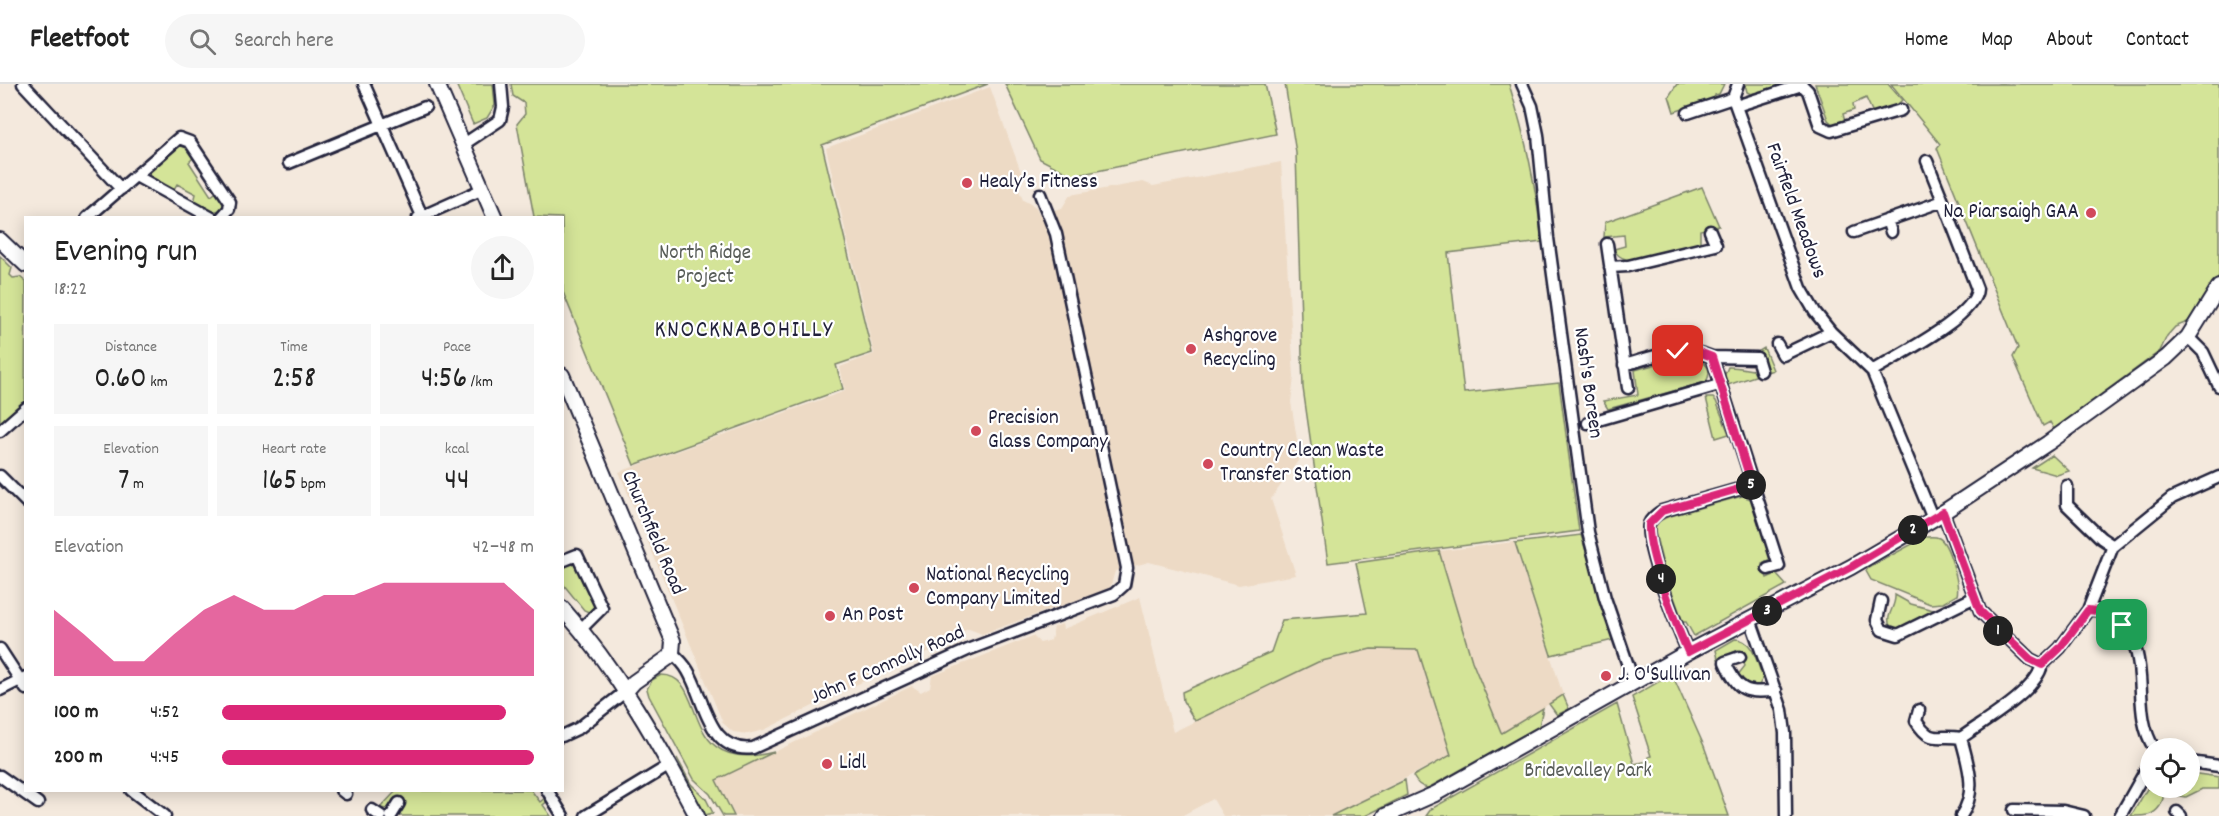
<!DOCTYPE html>
<meta charset="utf-8">
<style>
:root{--surface:#fff;--page:#f6f6f6;--text:#222;--muted:#767676;--line:#e0e0e0;--accent:#db2777}
body{margin:0;font-family:Dekko,sans-serif;background:var(--page);color:var(--text);height:100vh;display:flex;flex-direction:column;font-size:22px;white-space:nowrap}
*{box-sizing:border-box;margin:0}
p{font-size:20px;color:var(--muted)}
.icon{flex:none;width:33px;height:33px;fill:none;stroke:currentColor;stroke-width:2;stroke-linecap:round;stroke-linejoin:round}
.map{position:relative;flex:1;overflow:hidden}
.details{position:absolute;left:24px;top:132px;width:540px;height:576px;display:flex;flex-direction:column;background:var(--surface);border-radius:0px;box-shadow:0 3px 15px #0003}
.details>*{flex:none}
.tools{position:absolute;left:2140px;top:654px;display:grid;gap:12px}
.tools a{display:grid;place-items:center;width:60px;height:60px;border-radius:50%;background:var(--surface);box-shadow:0 3px 15px #0003;font-size:30px}
.pin{position:absolute;display:grid;place-items:center;width:51px;height:51px;color:#fff;margin:-26px;border-radius:12px;box-shadow:0 3px 9px #0006}
.km{position:absolute;width:30px;height:30px;margin:-15px;border-radius:50%;background:#222;color:#fff;font-size:16px;line-height:30px;text-align:center}
.round{display:grid;place-items:center;flex:none;width:63px;height:63px;border-radius:32px;background:var(--page)}
.overview{display:flex;align-items:center;justify-content:space-between;height:102px;padding:0 30px}
h1{font-size:33px;font-weight:600;line-height:45px}
.metrics{display:grid;grid-template-columns:repeat(3,1fr);gap:9px;height:102px;padding:6px 30px}
.metrics div{display:grid;align-content:center;border-radius:0px;background:var(--page);text-align:center}
.metrics b{font-size:30px;font-weight:600}
.metrics small{font-size:16px;font-weight:400}
.metrics p{font-size:16px}
.chart{height:168px;padding:12px 30px}
.chart p{display:flex;justify-content:space-between}
.chart svg{width:100%;height:108px;margin-top:6px;fill:var(--accent);opacity:.7}
ul{padding:0 30px;list-style:none;font-size:20px}
li{display:grid;grid-template-columns:96px 72px 1fr;align-items:center;height:45px}
li i{height:15px;border-radius:8px;background:var(--accent)}
header{display:flex;align-items:center;gap:36px;box-sizing:border-box;height:84px;padding:0 30px;background:var(--surface);border-bottom:2px solid var(--line)}
header strong{font-size:28px}
nav{display:flex;gap:33px;margin-inline-start:auto;font-size:21px}
.search{width:420px;height:54px;background:var(--page);display:flex;align-items:center;gap:15px;box-sizing:border-box;padding:0 21px;border-radius:33px;color:var(--muted);font-size:22px}
.map>svg:first-child{display:block}
.built{fill:#eddac5}
.green{fill:#d4e498;stroke:#7b836a;stroke-width:1.5}
.lines{fill:none;stroke-linecap:round;stroke-linejoin:round}
.minor-casing{stroke:#22223b;stroke-width:15}
.tertiary-casing{stroke:#22223b;stroke-width:18}
.minor{stroke:#fff;stroke-width:10}
.tertiary{stroke:#fff;stroke-width:14}
.route-casing{stroke:#fff;stroke-width:12}
.route{stroke:#db2777;stroke-width:8}
.poi-dot{fill:#d1495b;stroke:#fff;stroke-width:2}
.labels{text-anchor:middle;dominant-baseline:central;stroke-width:4.5;stroke-linejoin:round;paint-order:stroke}
.poi-label{font-size:21px;fill:#22223b;stroke:#fff;text-anchor:start}
.street-label{font-size:21px;fill:#22223b;stroke:#fff}
.park-label{font-size:21px;fill:#575c57;stroke:#fff}
.quarter-label{font-size:24px;letter-spacing:1.5px;fill:#22223b;stroke:#fff}
</style>
<header>
<strong>Fleetfoot</strong>
<div class="search"><svg class="icon" aria-label="search" viewBox="0 0 24 24"><circle cx="10" cy="10" r="6"/><path d="M15 15l6 6"/></svg>Search here</div>
<nav><a>Home</a><a>Map</a><a>About</a><a>Contact</a></nav>
</header>
<div class="map">
<svg width="2219" height="732" viewBox="0 0 2219 732">
<rect width="100%" height="100%" fill="#f4e9dd"/>
<filter id="ink" filterUnits="userSpaceOnUse"><feTurbulence type="fractalNoise" baseFrequency=".0167" numOctaves="2"/><feDisplacementMap in="SourceGraphic" scale="12" xChannelSelector="R" yChannelSelector="G"/><feConvolveMatrix kernelMatrix="1 2 1 2 8 2 1 2 1" color-interpolation-filters="sRGB"/></filter>
<g filter="url(#ink)">
<path class="built" d="M990,3L1021,88L1018,104L1023,116L1036,123L1039,130L1062,124L1070,111L1143,98L1153,102L1281,78L1294,293L1291,318L1300,374L1271,415L1296,491L1239,501L1149,478L1115,487L1110,504L982,550L969,545L954,551L952,559L909,575L764,646L748,650L733,648L723,639L619,388L845,307L840,283L874,270L826,64Z
M1514,458L1563,611L1502,650L1472,577L1439,467Z
M1140,513L1173,648L1318,578L1371,565L1418,566L1451,671L1331,732H1223L1213,715L1181,732H735L716,696L912,602L921,608L930,603L932,592L1033,552L1040,559L1051,556L1054,543L1062,540L1063,545L1071,542Z"/>
<path class="green" d="M456,0H493L495,21L487,34L473,40Z
M511,0H988L822,61L872,269L836,281L843,305L634,381L563,208L562,134L534,133L517,40L525,30L524,19L513,12Z
M1005,0H1265L1276,50L1073,92L1040,75Z
M1285,0H1509C1526,55 1536,101 1542,158L1448,169L1464,309L1559,299L1579,447L1328,479L1303,304L1296,69Z
M1677,0H1724L1719,10L1715,11L1716,14L1674,28L1669,12Z
M1745,0H1784L1751,10L1747,8Z
M1815,0H1888L1902,16L1896,22L1873,29L1866,14L1853,20L1854,26L1843,30L1845,38L1835,42L1828,36Z
M1891,0H2219V193L2190,237L2175,243L2167,252L2160,267L2054,345L2050,338L2043,342L2013,273L2018,264L1937,64L1940,60Z
M181,60H185L195,72L189,78L211,112L218,107L224,116L225,122C215,133 205,124 194,118L196,110L177,100L173,107L149,92L150,86Z
M1702,103L1719,142L1700,146V159C1680,165 1625,191 1614,165L1625,162L1624,151L1604,153L1605,138Z
M0,172L12,184L10,191L13,194L20,193L26,198L25,317L0,340Z
M1764,264L1773,286L1728,301L1723,295L1728,283C1741,282 1751,288 1763,286L1759,267Z
M1683,273C1698,273 1716,281 1706,298L1608,325L1603,317L1638,311L1635,286Z
M1706,314H1713L1716,317L1729,350L1716,354Z
M2052,371L2069,387L2057,391L2032,384Z
M1742,412L1751,415L1770,471L1771,475L1762,480L1767,494L1776,490L1786,501L1694,552L1686,538H1683L1664,485L1654,444L1659,437L1667,433Z
M1581,451L1613,556L1551,571L1515,459Z
M1925,453C1929,453 1935,452 1939,454C1949,459 1960,501 1957,511L1943,519L1930,520L1871,496L1866,487L1868,484Z
M1439,467L1472,577L1501,648L1502,649L1543,624L1539,642L1428,704C1420,703 1417,699 1413,692L1451,671L1418,566L1371,565L1318,578L1195,637L1183,617L1182,608L1271,568L1282,536L1367,529L1356,479Z
M569,479L577,481L596,523L591,529L584,526L563,500L562,481Z
M1895,511L1911,520L1937,527L1894,546L1890,543C1885,530 1896,524 1895,511Z
M1735,555C1754,555 1757,580 1763,594L1759,601L1745,600L1737,592L1745,582L1738,566L1718,575L1716,566Z
M1672,590L1704,662L1729,732H1426L1431,725L1617,620L1634,680L1649,677L1648,673L1651,672L1632,613Z
M661,591C710,590 676,693 774,668L716,696L734,732H723L710,710L694,695L649,612L647,605L652,596Z
M1563,611L1569,625L1557,631L1549,620Z
M677,674L691,700L706,715L713,729L705,731L703,729Z
M2190,689L2219,693V705H2202L2186,713L2169,710L2168,704H2190Z
M1405,696L1407,711L1365,732H1331Z
M2151,698V704H2165C2165,713 2163,714 2160,722C2153,732 2147,732 2131,732Z
M531,706L540,718L546,713L549,716L543,721L551,732H399L404,719L396,714L387,725L380,724L396,707Z"/>
<g class="lines">
<g class="minor-casing">
<path id="minor" d="M23,0L121,105
M364,0L422,132
M1522,0L1532,22L1538,51L1548,154L1588,448L1605,514L1634,599
M1733,14L1801,204L1815,228L1831,248L1872,287L1933,435
M1736,22L1802,1L1808,7L1820,42L1831,47L1901,26
M1688,29L1733,14L1738,0
M464,60L500,36L503,23L501,0
M1927,77L1943,117
M289,79L425,23
M136,92L212,134
M87,134L179,54L190,58L230,118L229,125L221,134
M418,134L483,105
M1887,136L1891,148
M1854,148L1943,117L1977,205C1976,233 1896,272 1872,287
M1607,160L1628,304
M1610,183L1628,182L1716,161L1710,147
M2188,253L2203,268L2219,302
M1777,260L1783,271L1831,248
M1712,273L1757,274L1761,287
M1624,281C1658,272 1679,260 1712,273L1753,401
M1588,339L1719,301
M0,347L26,324
M0,392L26,418
M2067,402V421L2101,454L2113,462
M1943,428L1980,527L2030,575L2042,581L2060,564L2088,526
M562,477L577,471L602,524L581,545
M1881,517L1877,536L1882,546L1898,551L1973,514
M2088,526L2113,462L2172,414L2219,393
M2088,526C2099,525 2109,529 2118,537C2155,571 2129,625 2154,664
M1750,535L1782,626L1785,649L1786,732
M0,565L26,605
M1688,568C1679,548 1643,459 1649,440C1651,435 1657,430 1662,427L1753,401L1779,482L1768,485
M672,569C678,574 684,580 688,587C705,616 709,670 753,664L970,565L1114,510L1124,501L1127,484L1056,150L1040,110
M1740,573L1725,578C1737,606 1746,611 1776,606
M0,606L26,593
M1919,626L1916,637C1931,661 1937,650 1961,654
M562,652L579,644L626,607
M2190,678L2219,682
M0,692L38,719
M131,706L165,732
M341,706L346,710
M547,706L563,732
M372,726L381,732
M2014,726L2063,727L2084,732
M2177,728L2181,732
M391,732L399,719
M586,732L670,681
M1961,732C1978,707 1968,681 1961,654C1984,637 2035,609 2042,581
M2120,732L2151,677"/>
</g>
<g class="tertiary-casing">
<path id="tertiary" d="M437,0L495,134
M0,156L26,181
M562,291L673,557L672,569L668,574L634,598L626,607
M562,524C618,587 658,658 697,732
M1385,732L1435,710L1688,568L1851,483L1933,435L2048,359L2166,274L2188,253L2219,203"/>
</g>
<use href="#minor" class="minor"/>
<use href="#tertiary" class="tertiary"/>
</g>
</g>
<g class="lines" filter="url(#ink)">
<g class="route-casing">
<path id="route" d="M1678,267L1694,266L1712,273L1752,401L1662,427L1649,440C1647,468 1676,541 1688,568L1851,483L1943,428L1980,527L2030,575L2042,581L2060,564L2088,526L2106,528L2122,541"/>
</g>
<use href="#route" class="route"/>
</g>
<g class="poi-dot">
<circle cx="967" cy="99" r="6"/>
<circle cx="2091" cy="129" r="6"/>
<circle cx="1191" cy="265" r="6"/>
<circle cx="976" cy="347" r="6"/>
<circle cx="1208" cy="380" r="6"/>
<circle cx="914" cy="504" r="6"/>
<circle cx="830" cy="532" r="6"/>
<circle cx="1606" cy="592" r="6"/>
<circle cx="827" cy="680" r="6"/>
</g>
<g class="labels">
<g class="poi-label">
<text x="979" y="99">Healy’s Fitness</text>
<text x="2079" y="129" text-anchor="end">Na Piarsaigh GAA</text>
<text x="1203" y="253">Ashgrove<tspan x="1203" dy="24">Recycling</tspan></text>
<text x="988" y="335">Precision<tspan x="988" dy="24">Glass Company</tspan></text>
<text x="1220" y="368">Country Clean Waste<tspan x="1220" dy="24">Transfer Station</tspan></text>
<text x="926" y="492">National Recycling<tspan x="926" dy="24">Company Limited</tspan></text>
<text x="842" y="532">An Post</text>
<text x="1618" y="592">J. O'Sullivan</text>
<text x="839" y="680">Lidl</text>
</g>
<g class="street-label">
<text transform="translate(1795 127) rotate(70)">Fairfield Meadows</text>
<text transform="translate(1587 299) rotate(82)">Nash's Boreen</text>
<text transform="translate(652 449) rotate(67)">Churchfield Road</text>
<text transform="translate(888 582) rotate(-24)">John F Connolly Road</text>
</g>
<g class="park-label">
<text x="705" y="170">North Ridge<tspan x="705" dy="24">Project</tspan></text>
<text x="1588" y="688">Bridevalley Park</text>
</g>
<g class="quarter-label">
<text x="744" y="247">KNOCKNABOHILLY</text>
</g>
</g>
</svg>
<div class="tools">
<a><svg class="icon" aria-label="locate" viewBox="0 0 24 24"><circle cx="12" cy="12" r="6"/><path d="M12 2v4M12 18v4M2 12h4M18 12h4"/></svg></a>
</div>
<div class="pin" style="left:2122px;top:541px;background:#1e9e55"><svg class="icon" aria-label="arrive" viewBox="0 0 24 24"><path d="M6 21V4h12l-3 4 3 4H6"/></svg></div>
<div class="pin" style="left:1678px;top:267px;background:#d93025"><svg class="icon" aria-label="check" viewBox="0 0 24 24"><path d="M5 12l5 5 9-10"/></svg></div>
<b class="km" style="left:1998px;top:547px">1</b>
<b class="km" style="left:1913px;top:446px">2</b>
<b class="km" style="left:1767px;top:527px">3</b>
<b class="km" style="left:1661px;top:495px">4</b>
<b class="km" style="left:1751px;top:401px">5</b>
<section class="details">
<div class="overview"><div><h1>Evening run</h1><p>18:22</p></div><a class="round"><svg class="icon" aria-label="share" viewBox="0 0 24 24"><path d="M12 15V3M7 8l5-5 5 5M5 13v7h14v-7"/></svg></a></div>
<div class="metrics">
<div><p>Distance</p><b>0.60<small> km</small></b></div>
<div><p>Time</p><b>2:58</b></div>
<div><p>Pace</p><b>4:56<small> /km</small></b></div>
</div>
<div class="metrics">
<div><p>Elevation</p><b>7<small> m</small></b></div>
<div><p>Heart rate</p><b>165<small> bpm</small></b></div>
<div><p>kcal</p><b>44</b></div>
</div>
<div class="chart"><p><span>Elevation</span>42–48 m</p>
<svg viewBox="0 0 160 44" preserveAspectRatio="none"><path d="M0 44V17L10 27L20 38L30 38L40 27L50 17L60 11L70 17L80 17L90 11L100 11L110 6L120 6L130 6L140 6L150 6L160 17V44z"/></svg>
</div>
<ul>
<li><b>100 m</b>4:52<i style="width:91%"></i></li>
<li><b>200 m</b>4:45<i style="width:100%"></i></li>
</ul>
</section>
</div>
